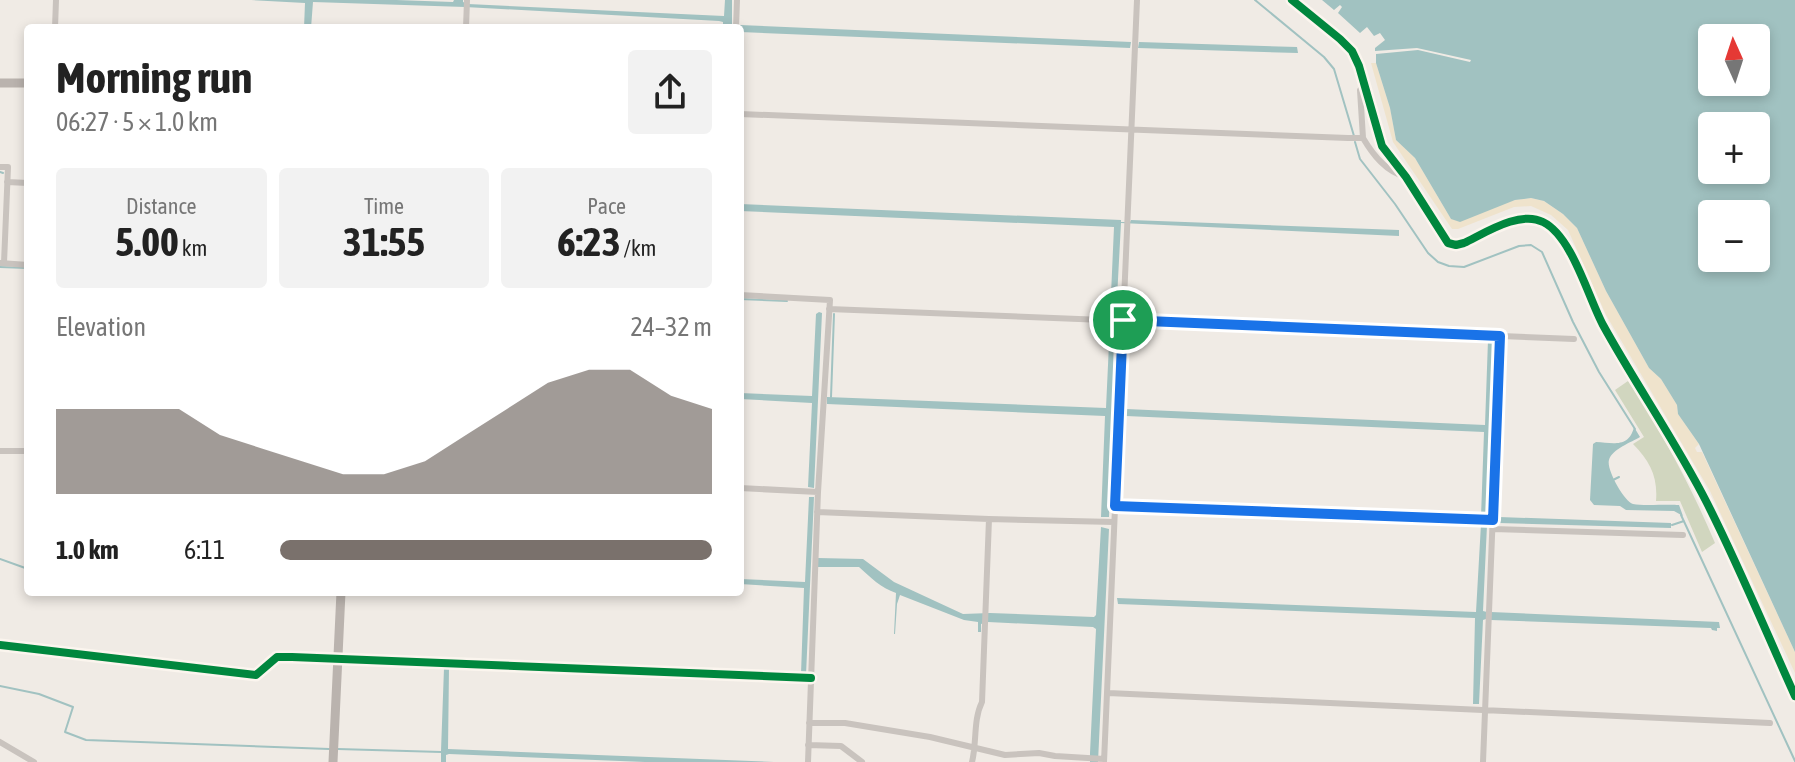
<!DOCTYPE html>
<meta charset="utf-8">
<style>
:root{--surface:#fff;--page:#f2f2f2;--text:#222;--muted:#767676;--accent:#7a716c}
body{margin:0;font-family:"Asap Condensed",sans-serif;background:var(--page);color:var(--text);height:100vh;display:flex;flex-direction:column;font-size:30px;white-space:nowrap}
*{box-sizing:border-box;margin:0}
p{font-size:26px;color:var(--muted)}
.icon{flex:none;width:44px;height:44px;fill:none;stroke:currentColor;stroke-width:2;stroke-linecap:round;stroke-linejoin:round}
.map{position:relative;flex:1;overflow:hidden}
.panel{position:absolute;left:24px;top:24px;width:720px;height:572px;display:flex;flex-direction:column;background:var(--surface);border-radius:8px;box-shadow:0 4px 12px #0003}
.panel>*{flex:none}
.needle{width:52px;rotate:357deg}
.fabs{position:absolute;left:1698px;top:24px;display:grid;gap:16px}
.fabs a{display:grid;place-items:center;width:72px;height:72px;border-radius:8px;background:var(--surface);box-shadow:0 4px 12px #0003;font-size:40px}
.pin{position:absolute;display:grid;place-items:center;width:68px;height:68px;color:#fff;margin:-34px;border:4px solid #fff;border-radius:50%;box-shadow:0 2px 8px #0007}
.round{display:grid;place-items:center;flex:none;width:84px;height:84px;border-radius:8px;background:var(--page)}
.overview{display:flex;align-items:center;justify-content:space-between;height:136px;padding:0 32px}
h1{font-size:44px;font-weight:700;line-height:60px}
.stats{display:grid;grid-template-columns:repeat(3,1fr);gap:12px;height:136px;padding:8px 32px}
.stats div{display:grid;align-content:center;border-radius:8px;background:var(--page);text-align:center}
.stats b{font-size:40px;font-weight:700}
.stats small{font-size:22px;font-weight:400}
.stats p{font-size:22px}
.chart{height:224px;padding:16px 32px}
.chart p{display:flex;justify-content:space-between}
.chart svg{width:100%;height:144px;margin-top:8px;fill:var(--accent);opacity:.7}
ul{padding:0 32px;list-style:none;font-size:26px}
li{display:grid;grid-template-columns:128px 96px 1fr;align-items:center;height:60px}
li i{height:20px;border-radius:10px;background:var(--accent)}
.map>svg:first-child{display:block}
.green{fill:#d1d6bf}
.sand{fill:#efe3cc}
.water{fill:#a1c2c1;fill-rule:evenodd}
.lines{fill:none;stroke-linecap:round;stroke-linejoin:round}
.stream{stroke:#a1c2c1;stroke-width:2}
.street{stroke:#c9c3be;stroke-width:6}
.secondary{stroke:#bab3ae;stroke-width:9}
.cycleway-casing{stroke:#fbf5ee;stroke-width:13}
.cycleway{stroke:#00873e;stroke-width:8}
.route-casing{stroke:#fff;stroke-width:16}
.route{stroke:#1a73e8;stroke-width:10}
</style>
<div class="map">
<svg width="1795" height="762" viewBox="0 0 1795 762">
<rect width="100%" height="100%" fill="#f0ebe5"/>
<path class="green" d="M1628,381C1662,432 1691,486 1715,543L1702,552L1680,501H1656C1658,477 1650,461 1633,444L1644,437L1615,390Z"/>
<path class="sand" d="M1371,63H1376L1390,108L1396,140L1415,158L1451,219L1515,200L1531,198L1544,201L1563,214L1577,228L1606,291L1649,368L1661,379L1677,405L1678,414L1699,444L1695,448L1697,452H1702L1795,652V673L1710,491L1606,315L1568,230L1551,215L1531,206L1514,207L1458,229H1452L1393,142Z"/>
<path class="water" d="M251,0H396L453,2L454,0H463V2L468,4L724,16L725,0H732V28H723V22L719,21L465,7L313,2L311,28H304L305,3Z
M1322,0H1795V652L1699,444L1678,414L1677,405L1661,379L1649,368L1606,291L1577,228L1563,214L1544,201L1531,198L1515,200L1460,222L1451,219L1415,158L1396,140L1390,108L1376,63V54L1418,50L1470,62L1471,60L1417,48L1375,51V48L1385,40L1380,33L1374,36L1367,27L1360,33L1338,13L1342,7L1340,5L1334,10ZM1712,38H1756V82H1712ZM1712,126H1756V170H1712ZM1712,214H1756V258H1712Z
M740,25L1131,42L1130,48L740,32Z
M1139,42L1297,47L1298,53L1138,48Z
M740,204L1121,220V222H1130L1131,220L1399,230V236L1121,223L1116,317H1110L1114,227L740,211Z
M819,312L822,313L814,488L808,487L812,403L740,399V393L812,396L816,314Z
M1110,322L1116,323L1109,517H1101L1105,416L827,404V397L1106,408Z
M1488,340H1494L1487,518L1481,517L1484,432L1126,416V409L1485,425Z
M1634,427L1640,437C1632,442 1612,449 1609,460C1606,469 1624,501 1633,504C1643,506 1667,504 1679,505L1683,516L1674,511L1626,510L1620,506L1594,505L1590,500L1593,444L1596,442C1613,443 1629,448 1634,427Z
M809,497H814L806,675L801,674L804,588L740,584V579L805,582Z
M1499,517L1671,523V528L1499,523Z
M1481,524L1487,525L1483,611L1487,612L1486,619L1483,620L1479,704H1473L1475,618L1118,604L1117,598L1476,612Z
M1101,527L1109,529L1098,762H1090V753L1096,629L1093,627L988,622L981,624V632H978V622L964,620L900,595L897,604L895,634H894L896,593C881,588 870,577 859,567H818V558L863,559L894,582L963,614L990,613L1094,617L1096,615Z
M1491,612L1719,622L1720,628H1717V631L1712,630L1711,628L1491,620Z
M444,668H449L448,749L774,762H645L449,754L446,755V762H441V753L338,750V748L441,751Z"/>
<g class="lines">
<path class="stream" d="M1255,0L1324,57L1334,69L1354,136
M1355,142L1360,159L1395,204L1428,253L1438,262L1449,266L1464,267L1519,246L1531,245L1542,252L1573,322L1599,372L1635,429
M0,172L3,173
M0,267L28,268
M740,299L787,301
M831,397L834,314
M1613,480L1619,477
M1681,515L1795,761
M1672,525L1684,521
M0,559L28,569
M0,686L39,694L73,707L65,732L86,740L329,749"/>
<path class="street" d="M1292,0L1340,39L1352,51L1359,66L1382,146L1406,177L1448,243L1456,245L1464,243C1485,233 1520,210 1543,222C1572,236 1588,297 1603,325C1636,385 1676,442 1707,503C1739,566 1766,632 1795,696
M55,28L56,0
M466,28L467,0
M736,28L737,0
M740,114L1348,138H1363C1373,155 1386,172 1406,177
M1363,138L1360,90L1364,86
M0,167H8L4,263
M7,182L28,183
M0,263L28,265
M740,295L830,300L818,492L808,762
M829,309L1574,339
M0,451H28
M740,488L818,492
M1115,506L1493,520
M817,512L989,519L1114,522
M1493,529L1683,535
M0,645L256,675L277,657H292L811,678
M1108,693L1770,723
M809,723H845L930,737L1005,755L1039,753L1055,756L1104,759
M0,742L34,762
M808,745L841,746L862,762
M972,762C977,743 973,720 982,702L989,519
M1104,762L1137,0
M1483,762L1500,336"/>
<path class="secondary" d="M0,83H28
M333,762L341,592"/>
<g class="cycleway-casing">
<path id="cycleway" d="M1292,0L1340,39L1352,51L1359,66L1382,146L1406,177L1448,243L1456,245L1464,243C1485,233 1520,210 1543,222C1572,236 1588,297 1603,325C1636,385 1676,442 1707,503C1739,566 1766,632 1795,696
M0,645L256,675L277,657H292L811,678"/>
</g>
<use href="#cycleway" class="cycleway"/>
</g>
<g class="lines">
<g class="route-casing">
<path id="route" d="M1123,320L1500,336L1493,520L1115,506Z"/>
</g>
<use href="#route" class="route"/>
</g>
</svg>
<div class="fabs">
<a><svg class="needle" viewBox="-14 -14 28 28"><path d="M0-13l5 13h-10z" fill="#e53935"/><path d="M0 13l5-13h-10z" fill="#767676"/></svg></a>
<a>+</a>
<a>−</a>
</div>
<div class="pin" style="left:1123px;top:320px;background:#1e9e55"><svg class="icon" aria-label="arrive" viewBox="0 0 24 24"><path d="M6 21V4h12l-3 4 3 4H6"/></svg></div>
<section class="panel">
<div class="overview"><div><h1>Morning run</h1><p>06:27 · 5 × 1.0 km</p></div><a class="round"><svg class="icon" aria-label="share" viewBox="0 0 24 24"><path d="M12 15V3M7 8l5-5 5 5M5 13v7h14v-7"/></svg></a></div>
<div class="stats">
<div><p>Distance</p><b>5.00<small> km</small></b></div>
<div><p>Time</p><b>31:55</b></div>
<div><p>Pace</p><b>6:23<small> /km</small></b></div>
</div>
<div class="chart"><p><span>Elevation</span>24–32 m</p>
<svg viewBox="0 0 160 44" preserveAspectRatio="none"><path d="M0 44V18L10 18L20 18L30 18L40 26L50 30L60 34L70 38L80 38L90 34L100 26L110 18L120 10L130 6L140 6L150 14L160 18V44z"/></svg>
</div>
<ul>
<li><b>1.0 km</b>6:11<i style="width:100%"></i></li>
</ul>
</section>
</div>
